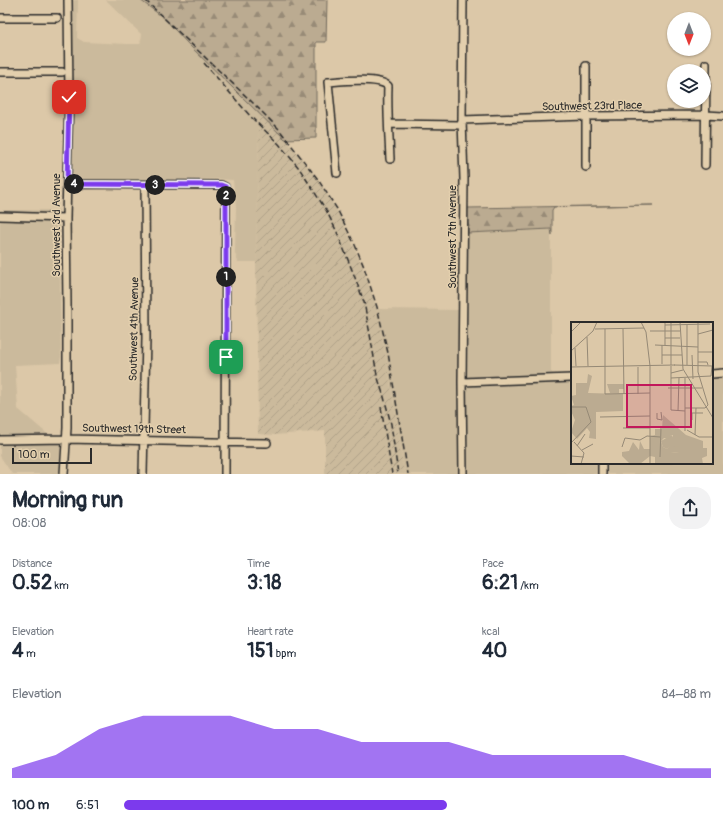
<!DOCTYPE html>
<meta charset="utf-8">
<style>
:root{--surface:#fff;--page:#f2f2f3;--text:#1f2937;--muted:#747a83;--accent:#7c3aed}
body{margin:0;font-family:Pangolin,sans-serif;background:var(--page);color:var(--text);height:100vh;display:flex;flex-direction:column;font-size:15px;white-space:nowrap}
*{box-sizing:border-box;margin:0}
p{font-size:13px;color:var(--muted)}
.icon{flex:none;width:22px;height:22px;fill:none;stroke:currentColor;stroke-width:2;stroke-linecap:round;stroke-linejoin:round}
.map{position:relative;height:474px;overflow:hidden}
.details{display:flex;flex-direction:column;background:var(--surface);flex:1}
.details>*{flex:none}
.needle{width:26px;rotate:180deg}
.controls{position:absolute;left:667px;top:12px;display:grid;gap:8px}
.controls a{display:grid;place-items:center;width:44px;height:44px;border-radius:50%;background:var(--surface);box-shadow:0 1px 3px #0004;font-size:20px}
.scale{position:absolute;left:12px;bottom:10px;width:80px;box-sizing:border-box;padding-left:4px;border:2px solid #2b2b2b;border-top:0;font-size:11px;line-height:14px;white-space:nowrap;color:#2b2b2b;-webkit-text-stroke:3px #e3cfad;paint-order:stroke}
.pin{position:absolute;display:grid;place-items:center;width:34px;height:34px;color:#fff;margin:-17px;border-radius:8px;box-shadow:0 2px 6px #0006}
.km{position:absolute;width:20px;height:20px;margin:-10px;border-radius:50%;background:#222;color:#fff;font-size:11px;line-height:20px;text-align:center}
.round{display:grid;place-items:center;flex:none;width:42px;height:42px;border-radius:16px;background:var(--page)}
.summary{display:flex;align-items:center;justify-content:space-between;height:68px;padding:0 12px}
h1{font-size:22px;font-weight:800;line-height:30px}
.stats{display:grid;grid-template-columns:repeat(3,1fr);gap:6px;height:68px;padding:4px 12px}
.stats div{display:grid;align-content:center}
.stats b{font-size:20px;font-weight:800}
.stats small{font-size:11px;font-weight:400}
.stats p{font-size:11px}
.chart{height:112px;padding:8px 12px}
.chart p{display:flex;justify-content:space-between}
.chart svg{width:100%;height:72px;margin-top:4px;fill:var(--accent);opacity:.7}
ul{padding:0 12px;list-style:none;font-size:13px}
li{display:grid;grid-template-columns:64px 48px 1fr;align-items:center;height:30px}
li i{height:10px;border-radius:5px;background:var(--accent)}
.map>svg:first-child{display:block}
.built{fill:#cbba9c}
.industrial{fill:url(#industrial-furrows)}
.forest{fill:url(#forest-firs);stroke:#736b5e}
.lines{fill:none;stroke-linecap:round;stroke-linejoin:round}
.minor-casing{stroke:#2b2b2b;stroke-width:10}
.minor{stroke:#e3cfad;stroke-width:7}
.rail{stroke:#2b2b2b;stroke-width:1.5;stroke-dasharray:6 3;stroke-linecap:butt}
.route-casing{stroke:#fff;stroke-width:8}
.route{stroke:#7c3aed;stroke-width:5}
.labels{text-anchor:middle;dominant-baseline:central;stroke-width:3;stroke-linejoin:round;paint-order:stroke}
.street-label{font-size:11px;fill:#2b2b2b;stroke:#e3cfad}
.inset-road{fill:none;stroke:#958976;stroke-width:1}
.view{fill:#c2185b;fill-opacity:0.15;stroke:#c2185b;stroke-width:2}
.inset-edge{fill:none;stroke:#2b2b2b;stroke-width:2}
</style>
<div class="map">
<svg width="723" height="474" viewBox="0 0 723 474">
<defs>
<pattern id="industrial-furrows" width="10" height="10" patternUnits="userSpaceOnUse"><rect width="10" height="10" fill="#cbba9c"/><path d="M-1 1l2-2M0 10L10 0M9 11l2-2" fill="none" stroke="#aea087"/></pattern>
<pattern id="forest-firs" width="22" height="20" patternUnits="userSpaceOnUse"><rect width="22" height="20" fill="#bbab91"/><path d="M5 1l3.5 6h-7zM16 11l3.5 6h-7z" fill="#988b77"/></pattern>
</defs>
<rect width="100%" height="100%" fill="#dcc8a8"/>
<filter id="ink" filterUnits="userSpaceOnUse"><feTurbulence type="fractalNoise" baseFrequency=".025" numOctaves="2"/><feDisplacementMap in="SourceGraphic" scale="8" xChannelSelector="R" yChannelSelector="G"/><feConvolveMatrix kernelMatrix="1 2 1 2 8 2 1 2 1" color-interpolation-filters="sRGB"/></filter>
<g filter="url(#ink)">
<path class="built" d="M64,0H78L77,38L84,42L127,44H140L142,35L106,0H140L164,18L188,44L259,112V127L256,262H238L235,253L236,207L233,180L216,179L63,182Z
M0,210H59L61,357L60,363L15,365L18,409L64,448L65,474H12L0,456Z
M551,229V372L554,374H572V463H712V371H723V474H466V310H468V233Z
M377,309L460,310V474H404L397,421Z"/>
<path class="industrial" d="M259,112L281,134L316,176L340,216L361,263L377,309L397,421L404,474H325V431L275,435L258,434L256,262L259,127Z"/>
<path class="forest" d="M140,0H327L326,42H316V138L285,139L188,44L164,18Z
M653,205L554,207L552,210V235L551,229L468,233L467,208Z"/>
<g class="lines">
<g class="minor-casing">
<path id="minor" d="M0,18H57
M586,66V167
M0,72H62
M462,120L586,116L706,115L723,116
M389,124L462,125
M705,165L706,64
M337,173L328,82C341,81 379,77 388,86C387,110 389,135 390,159
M67,184L221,185L225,187L226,193L225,474
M0,216L66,218
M712,374L723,373
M462,382L572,378
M0,440L66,439L267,443
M64,474L67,428V303L66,218L69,97L68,0
M143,474L146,338L145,185
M463,474L462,382L464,179L462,120L463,0
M602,474V463"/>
</g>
<use href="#minor" class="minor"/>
<path class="rail" d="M145,0L252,102L278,128L317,178L337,209L355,245L364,267L377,307L388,353L408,474
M204,63L251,117L279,144L299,168L326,210L337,232L354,275L364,302L371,340L377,375L384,397L391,424L398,474
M381,407L392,474"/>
</g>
</g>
<g class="lines" filter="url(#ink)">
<g class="route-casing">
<path id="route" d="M69,97L67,184L221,185L226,187V357"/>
</g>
<use href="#route" class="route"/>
</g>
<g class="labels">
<g class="street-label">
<text transform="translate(592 106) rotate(-1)">Southwest 23rd Place</text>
<text transform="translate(56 225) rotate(-90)">Southwest 3rd Avenue</text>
<text transform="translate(452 237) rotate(-90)">Southwest 7th Avenue</text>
<text transform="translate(134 329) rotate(-89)">Southwest 4th Avenue</text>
<text transform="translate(134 429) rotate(1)">Southwest 19th Street</text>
</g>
</g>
<g transform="translate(571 322)">
<rect width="142" height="142" fill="#dcc8a8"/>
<path d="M101,113L105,123L108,124V131L100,130V124L96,127L92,125L90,119ZM115,113L132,119V126H136V134L131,136L132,142H115Z" fill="#bbab91"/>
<path d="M17,52L21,54L17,71L52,72V89L25,90V117L18,116L19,110L16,106L6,117L0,110L4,98L0,89V84L3,83L0,74L5,73V61H16ZM36,62H53V67H48V71H39ZM92,93L115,113V142H80L84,141V135L79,134L69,142H59L51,134V130L58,129L62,120L68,128L69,119L73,127H79V114L84,113V107H91ZM100,113H102V125L108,124V131L100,130V123L96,127L92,125L90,119L93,116L99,117Z" fill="#bbab91" fill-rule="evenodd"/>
<path class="inset-road" d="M70,0L75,10L79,44V142M94,0V23M100,0V43M109,0L112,47L142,96M94,3L139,2M116,3V43M24,7L73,6M34,7V72L79,71M52,7L53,72M79,9H109M0,10L10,0M127,12L142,8M16,15L17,44M94,16H109M84,23L127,25M91,23V42M4,26L5,44M0,29L22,9L26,0M127,30H142M91,33H111M121,33L122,57M127,40H136L137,43M103,43L142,44M100,44V88L114,89M0,45L104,43M100,51L112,48M100,56L140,54L141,44M97,66H131M67,72V45M0,85H15L20,100L0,121M114,86H134L137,83L127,50V0M107,89L108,56M86,91V97L91,98L90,90M29,95L79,94M121,98V91H132M52,106H79M116,108L128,115H142M114,109V56M124,113L125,86M3,120L13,131L10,142M6,124L14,112M51,125L54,116L69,118L76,114L89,115M11,128L22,122M0,134L13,135M89,135L90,106"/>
<path class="view" d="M56,63H120V105H56Z"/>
<rect width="142" height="142" class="inset-edge"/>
</g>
</svg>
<div class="controls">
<a><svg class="needle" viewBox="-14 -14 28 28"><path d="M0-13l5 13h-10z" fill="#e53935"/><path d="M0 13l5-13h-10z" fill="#747a83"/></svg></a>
<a><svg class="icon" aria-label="layers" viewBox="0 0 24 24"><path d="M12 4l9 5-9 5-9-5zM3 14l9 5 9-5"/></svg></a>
</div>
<div class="scale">100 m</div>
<div class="pin" style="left:226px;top:357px;background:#1e9e55"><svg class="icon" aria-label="arrive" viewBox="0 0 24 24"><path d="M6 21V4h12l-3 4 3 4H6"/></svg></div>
<div class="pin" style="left:69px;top:97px;background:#d93025"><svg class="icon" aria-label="check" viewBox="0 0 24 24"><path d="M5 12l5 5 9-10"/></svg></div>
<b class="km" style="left:226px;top:277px">1</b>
<b class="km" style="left:226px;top:196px">2</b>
<b class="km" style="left:155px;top:185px">3</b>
<b class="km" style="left:74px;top:184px">4</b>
</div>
<section class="details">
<div class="summary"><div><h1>Morning run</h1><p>08:08</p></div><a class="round"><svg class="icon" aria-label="share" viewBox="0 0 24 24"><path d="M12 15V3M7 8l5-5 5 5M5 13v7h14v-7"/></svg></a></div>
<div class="stats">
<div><p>Distance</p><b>0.52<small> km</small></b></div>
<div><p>Time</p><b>3:18</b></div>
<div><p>Pace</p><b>6:21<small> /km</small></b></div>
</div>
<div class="stats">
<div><p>Elevation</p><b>4<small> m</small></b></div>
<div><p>Heart rate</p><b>151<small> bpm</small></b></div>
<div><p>kcal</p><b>40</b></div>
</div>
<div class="chart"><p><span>Elevation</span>84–88 m</p>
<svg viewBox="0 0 160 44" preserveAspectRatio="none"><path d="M0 44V38L10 30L20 14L30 6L40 6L50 6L60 14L70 14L80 22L90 22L100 22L110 30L120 30L130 30L140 30L150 38L160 38V44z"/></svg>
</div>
<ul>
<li><b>100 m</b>6:51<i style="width:55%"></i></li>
</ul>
</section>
